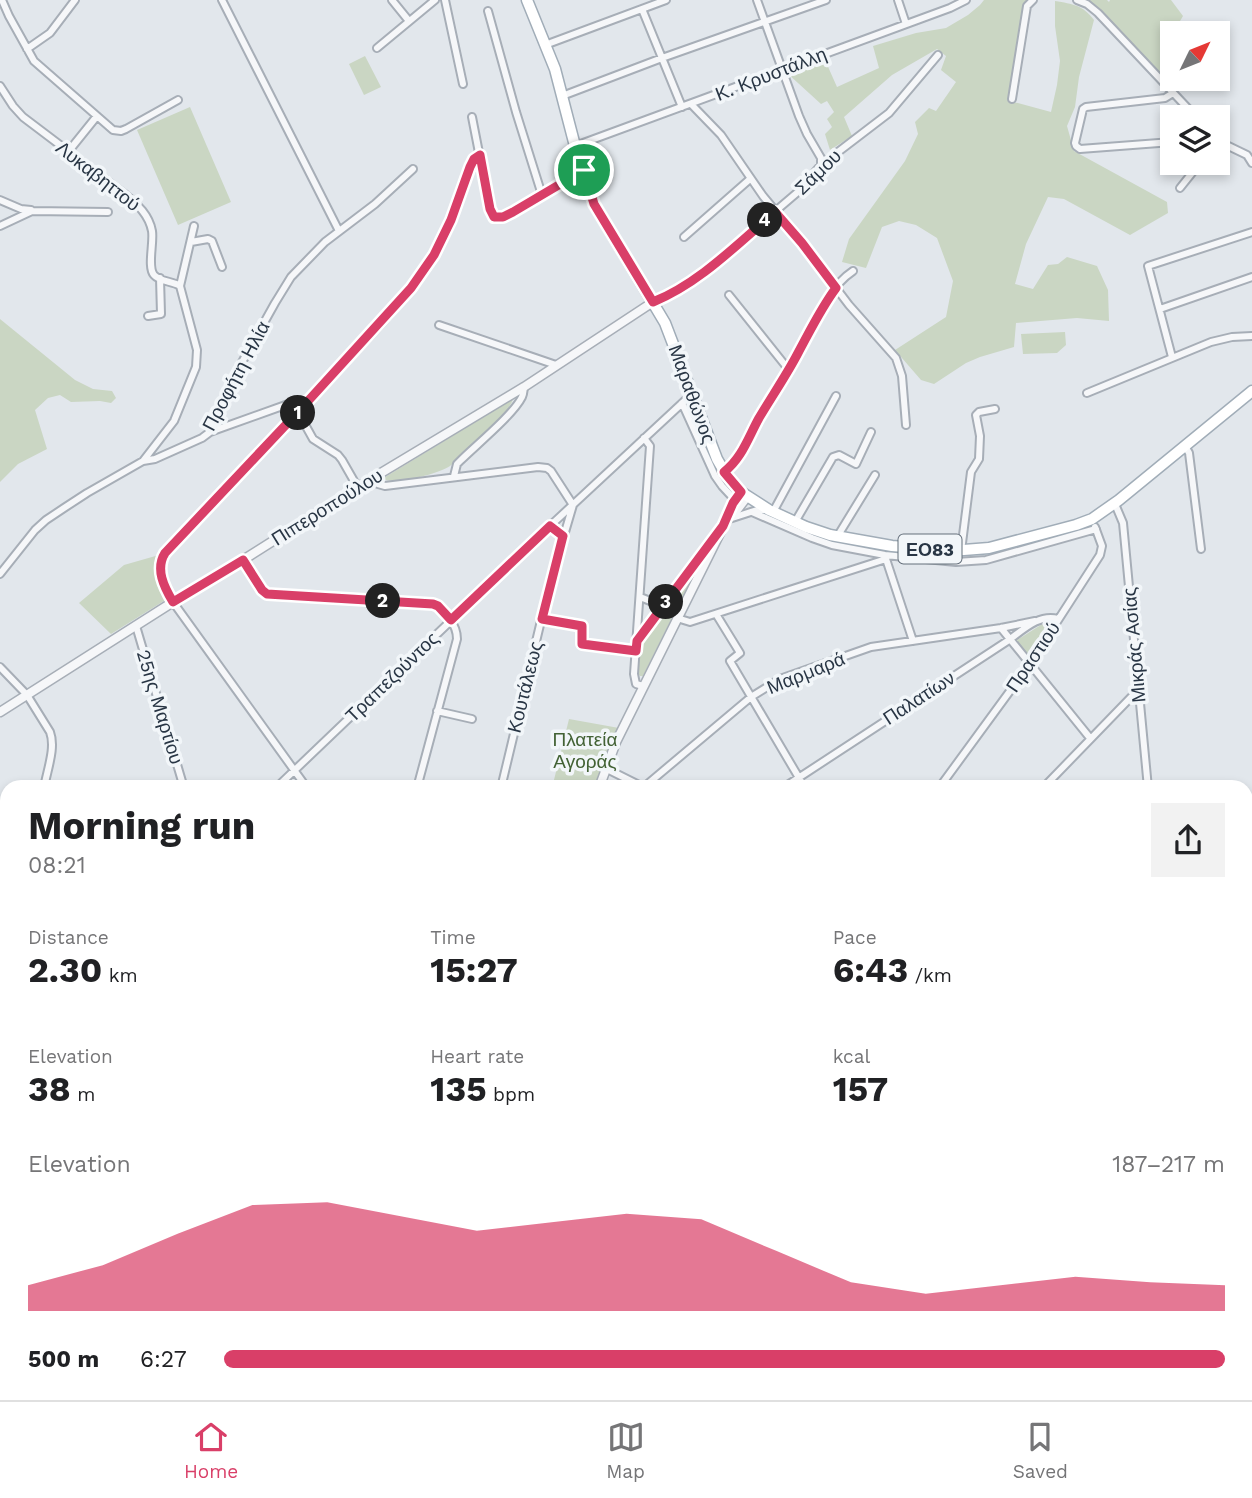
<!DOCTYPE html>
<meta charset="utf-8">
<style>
:root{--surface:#fff;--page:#f2f2f2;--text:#202124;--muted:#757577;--line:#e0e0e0;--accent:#d93f68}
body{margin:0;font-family:"Work Sans",sans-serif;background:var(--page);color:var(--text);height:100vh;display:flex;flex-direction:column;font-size:26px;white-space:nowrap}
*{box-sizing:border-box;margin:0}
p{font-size:23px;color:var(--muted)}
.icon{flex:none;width:38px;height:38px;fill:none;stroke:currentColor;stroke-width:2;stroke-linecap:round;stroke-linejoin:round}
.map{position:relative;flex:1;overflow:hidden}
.panel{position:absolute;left:0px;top:780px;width:1253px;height:620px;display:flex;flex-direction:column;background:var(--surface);border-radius:21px 21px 0 0;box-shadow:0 4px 10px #0003}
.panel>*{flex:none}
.needle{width:46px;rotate:47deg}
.buttons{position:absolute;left:1160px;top:21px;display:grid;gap:14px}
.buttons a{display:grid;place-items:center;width:70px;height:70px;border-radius:0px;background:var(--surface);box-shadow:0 4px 10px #0003;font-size:35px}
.pin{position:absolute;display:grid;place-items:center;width:60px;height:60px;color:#fff;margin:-30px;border:4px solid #fff;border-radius:50%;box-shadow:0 2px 7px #0007}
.km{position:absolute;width:35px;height:35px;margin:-18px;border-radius:50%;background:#222;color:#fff;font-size:19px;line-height:35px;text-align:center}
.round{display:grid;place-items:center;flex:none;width:74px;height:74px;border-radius:0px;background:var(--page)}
.head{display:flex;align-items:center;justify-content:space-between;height:119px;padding:0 28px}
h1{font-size:38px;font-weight:700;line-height:52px}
.figures{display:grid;grid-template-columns:repeat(3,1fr);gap:10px;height:119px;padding:7px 28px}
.figures div{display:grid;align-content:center}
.figures b{font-size:35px;font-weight:700}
.figures small{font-size:19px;font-weight:400}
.figures p{font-size:19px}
.chart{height:196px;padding:14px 28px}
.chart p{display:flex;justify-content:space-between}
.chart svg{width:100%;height:126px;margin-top:7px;fill:var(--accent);opacity:.7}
ul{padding:0 28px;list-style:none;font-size:23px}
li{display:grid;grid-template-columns:112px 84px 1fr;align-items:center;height:52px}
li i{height:18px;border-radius:9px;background:var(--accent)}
.tab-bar{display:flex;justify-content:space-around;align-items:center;height:98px;border-top:2px solid var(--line);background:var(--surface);font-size:19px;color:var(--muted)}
.tab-bar a{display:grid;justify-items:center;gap:4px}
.tab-bar .current{color:var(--accent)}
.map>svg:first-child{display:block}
.green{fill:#cad6c3}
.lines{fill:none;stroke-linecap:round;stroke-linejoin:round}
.minor-casing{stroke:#a7aeb7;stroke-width:10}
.tertiary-casing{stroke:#a7aeb7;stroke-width:11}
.primary-casing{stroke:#a1adb8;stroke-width:13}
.minor{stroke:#f6f7f9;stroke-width:6}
.tertiary{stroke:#f6f7f9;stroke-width:8}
.primary{stroke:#fff;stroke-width:10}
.route-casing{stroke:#fff;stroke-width:14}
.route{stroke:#d93f68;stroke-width:9}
.labels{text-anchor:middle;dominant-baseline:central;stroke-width:7;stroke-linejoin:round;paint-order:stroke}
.shield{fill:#f2f6f9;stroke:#65707b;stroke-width:2}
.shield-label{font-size:18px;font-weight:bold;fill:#293645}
.street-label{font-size:19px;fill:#293645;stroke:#f2f6f9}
.park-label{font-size:19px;fill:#436235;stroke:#f2f6f9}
</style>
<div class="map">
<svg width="1252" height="1400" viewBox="0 0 1252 1400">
<rect width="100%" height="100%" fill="#e2e7ec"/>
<path class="green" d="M984,0H1028L1024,5L1010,101L1051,112L1057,85L1060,61L1055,26V1C1073,4 1083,5 1094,20L1079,77L1075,107L1067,126L1074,151L1167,202L1168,213L1130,235L1064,199L1048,197L1026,244L1015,284L1033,289L1048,265L1058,264L1067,257L1097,266L1108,290L1109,321L1077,318L1016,323L1014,347L980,357L966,363L934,384L921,380L895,350L946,317L953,281L937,238L916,225L899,221L882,227L866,268L842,262L849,239L905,161L918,134L915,122L929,108L936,111L956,82L941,70L946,56L937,49L892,75L844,117L852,136L830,150L825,134L832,127L827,119L834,112L827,101L821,104L787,73L825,60L837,87L879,68L873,46L916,33L946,28L968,15L980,5Z
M1085,0H1107L1109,2L1110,0H1171L1183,16L1170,38L1172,55V79H1175L1170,90Z
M365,56L381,87L364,95L349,64Z
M190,107L231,202L178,225L137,130Z
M0,319L75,380L93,389L112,391L116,398L111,403L100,401L71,402L60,395L48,398L35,410L47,449L18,464L0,482Z
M1065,332L1066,345L1057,353L1023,354L1021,334Z
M513,399C511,411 463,457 450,466C438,474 395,485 382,479Z
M159,555L156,559L167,599L111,634L79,603L124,565Z
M703,556L643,676H640L638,673L640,642Z
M1047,621L1046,634L1029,662L1014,642Z
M569,719L619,728L603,765L595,787L552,788Z
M678,1393H950L951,1400H674Z"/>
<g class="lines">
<g class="minor-casing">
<path id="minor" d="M2,0L9,16L34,61L113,130L121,131L126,129L178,100
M222,0L339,231
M392,0L409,21
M445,0L463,84
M757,0L799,116L807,134L821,158V165
M898,0L906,24
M1077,0L1087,4L1098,13L1196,117
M642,9L682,107
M488,11L516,112L542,195
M545,45L666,0
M377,48L435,0
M27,49L50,33L75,0
M0,86L13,106L23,117L126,195C138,205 149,215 152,231C154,243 147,267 154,275C160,282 173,281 180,286L197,350L196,367L174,421L143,461
M562,96L662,58L826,0
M1012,99L1027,6L1033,0
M691,104L721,135L763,196L802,243L849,305L896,358L902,376L906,425
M472,117L490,209L493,217H503L513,212L584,170
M1218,141L1247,155L1252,163
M1172,142L1080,149L1076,146L1075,143L1083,109L1086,107L1165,98L1173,93
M575,146L950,8L966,0
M68,152L97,116
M1180,188L1200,163
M0,200L21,209L31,210
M0,226L32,211L108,212
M684,237L750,179
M191,242L208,239L212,241L222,267
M180,286L194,226
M729,295L789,370
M653,302L672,294L696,279L799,191L821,165L889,113L938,55
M1160,309L1252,277
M148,316L161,314L160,278
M439,325L556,365
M1172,357L1148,266L1252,232
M1087,393L1211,342L1232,337L1252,336
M682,403L715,476L722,486L735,500
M298,412L313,439L338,455L342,460L358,488
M210,432L291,403L303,406
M1185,446L1189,453L1201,549
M724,472C741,459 747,441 757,423C767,403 780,385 791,366C808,336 824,290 853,271
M454,476L457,464L460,461C475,446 513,415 522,397C524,392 523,392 524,387
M371,479L378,484L385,486L538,467L547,468L551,471L573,505L550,583L501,788
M1115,504L1123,523L1148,788
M752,512L812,538L832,545L885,555L956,562L986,560L1096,529
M773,512L836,396
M726,520L757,510H768
M795,522L833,457L839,455L856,464L871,432
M837,537L875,475
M961,551L971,472L979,459L980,436L976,415L979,412L995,409
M885,556L913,641
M243,560L262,590L267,594L433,604C445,611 457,624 457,639L417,788
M0,574L35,530L46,520L64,508L87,493L143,461L155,459L202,438L210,432L241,364L275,303L291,277L325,242L375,204L413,169
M640,597L663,606
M716,614L740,653L730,661L805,788
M677,618L690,622L886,559
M542,619L582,626L581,644L636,651
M136,626L184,788
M1001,628L1090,738
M638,639L715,536
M0,667L27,695L50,732C56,748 47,770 44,788
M643,686L636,684L634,674L650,446L644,438
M437,711L472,719
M605,768L645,788
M644,787L751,697L780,679L871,647L1001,628L1035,621
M276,788L550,526L692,394
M307,788L173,602L162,579L160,561L165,553C214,499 264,446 315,393C356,350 402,307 433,256C450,228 459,197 470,167L474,159L480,155
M783,788L1009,640C1024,629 1039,614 1058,619
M939,788L1029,665L1100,555L1102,546L1095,527
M1043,788L1138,690
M0,1001L7,1004
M0,1120L7,1123
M25,1393L27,1400
M161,1393L163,1400
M270,1393V1400
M1039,1393V1400
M63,1400L67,1393
M348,1400L353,1393"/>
</g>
<g class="tertiary-casing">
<path id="tertiary" d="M729,515L737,510L747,497
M0,712L173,602L243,560L371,479L524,387L653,302
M599,788L616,742L729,515L733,503L741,492
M1246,1106L1252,1105
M0,1387L7,1385
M79,1393L91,1400
M444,1400L445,1393
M913,1400L978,1394L1007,1400
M1103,1400L1107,1393"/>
</g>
<g class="primary-casing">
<path id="primary" d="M527,0L555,69L575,146L594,204L665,323L717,459L728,478L741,492L769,510L806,527L830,535L892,546L951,551L989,548L1076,525L1092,519L1119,500L1252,391"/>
</g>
<use href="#minor" class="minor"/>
<use href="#tertiary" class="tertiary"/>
<use href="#primary" class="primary"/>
</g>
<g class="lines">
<g class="route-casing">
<path id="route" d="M480,155L490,209L494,217H503L513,212L584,170L594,204L653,302C700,283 737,244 775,212L802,243L836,288C821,308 810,331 798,353C786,376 772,396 759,418C748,438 742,458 724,472L741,492L733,503L723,526L637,641L636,651L582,644V626L542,619L563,536L550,526L451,620L438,606L433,604L267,594L262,590L243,560L173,602C164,587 155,569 165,553L298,412L411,288L434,255L451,220L470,167L474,159Z"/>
</g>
<use href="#route" class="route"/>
</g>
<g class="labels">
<rect class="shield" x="898.5" y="534.5" width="63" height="29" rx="5"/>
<g class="shield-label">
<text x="930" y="549">ΕΟ83</text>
</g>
<g class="street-label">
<text transform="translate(771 74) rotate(-21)">Κ. Κρυστάλλη</text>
<text transform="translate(818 172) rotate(-44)">Σάμου</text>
<text transform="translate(98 176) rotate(38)">Λυκαβηττού</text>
<text transform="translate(236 376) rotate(-62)">Προφήτη Ηλία</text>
<text transform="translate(692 394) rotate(70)">Μαραθώνος</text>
<text transform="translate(327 507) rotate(-32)">Πιπεροπούλου</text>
<text transform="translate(1134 645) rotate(-95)">Μικράς Ασίας</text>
<text transform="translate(1033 657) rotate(-56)">Πραστιού</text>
<text transform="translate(806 673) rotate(-22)">Μαρμαρά</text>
<text transform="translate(392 677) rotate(-44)">Τραπεζούντος</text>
<text transform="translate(525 687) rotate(-76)">Κουτάλεως</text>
<text transform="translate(919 698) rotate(-33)">Παλατίων</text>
<text transform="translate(160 707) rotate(73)">25ης Μαρτίου</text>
</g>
<g class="park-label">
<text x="585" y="739">Πλατεία<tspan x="585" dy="22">Αγοράς</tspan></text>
</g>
</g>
</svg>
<div class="buttons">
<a><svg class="needle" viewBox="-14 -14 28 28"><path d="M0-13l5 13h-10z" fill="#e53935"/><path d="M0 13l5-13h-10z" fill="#757577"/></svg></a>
<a><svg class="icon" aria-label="layers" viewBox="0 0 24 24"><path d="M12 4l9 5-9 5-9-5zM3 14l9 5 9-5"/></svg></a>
</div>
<div class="pin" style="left:584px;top:170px;background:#1e9e55"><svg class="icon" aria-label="arrive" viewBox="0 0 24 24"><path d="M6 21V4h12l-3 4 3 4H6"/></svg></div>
<b class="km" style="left:298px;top:413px">1</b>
<b class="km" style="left:383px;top:601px">2</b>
<b class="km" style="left:666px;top:602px">3</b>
<b class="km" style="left:765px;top:220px">4</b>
<section class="panel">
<div class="head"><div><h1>Morning run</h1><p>08:21</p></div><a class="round"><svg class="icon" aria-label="share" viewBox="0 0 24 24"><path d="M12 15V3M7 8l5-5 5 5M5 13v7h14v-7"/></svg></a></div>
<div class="figures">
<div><p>Distance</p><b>2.30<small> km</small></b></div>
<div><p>Time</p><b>15:27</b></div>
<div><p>Pace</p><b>6:43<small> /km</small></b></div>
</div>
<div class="figures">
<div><p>Elevation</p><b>38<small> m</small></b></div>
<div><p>Heart rate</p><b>135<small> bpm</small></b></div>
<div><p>kcal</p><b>157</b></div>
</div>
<div class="chart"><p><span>Elevation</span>187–217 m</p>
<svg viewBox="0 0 160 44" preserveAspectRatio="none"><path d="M0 44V35L10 28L20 17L30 7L40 6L50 11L60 16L70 13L80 10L90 12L100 23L110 34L120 38L130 35L140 32L150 34L160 35V44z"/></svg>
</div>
<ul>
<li><b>500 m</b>6:27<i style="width:100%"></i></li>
</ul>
</section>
</div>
<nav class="tab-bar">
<a class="current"><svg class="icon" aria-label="home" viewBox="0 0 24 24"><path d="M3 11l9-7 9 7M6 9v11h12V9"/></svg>Home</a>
<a><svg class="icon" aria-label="map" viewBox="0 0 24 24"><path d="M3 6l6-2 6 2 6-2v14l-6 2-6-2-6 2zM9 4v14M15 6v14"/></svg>Map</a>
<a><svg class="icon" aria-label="saved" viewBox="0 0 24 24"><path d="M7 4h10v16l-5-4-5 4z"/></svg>Saved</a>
</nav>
